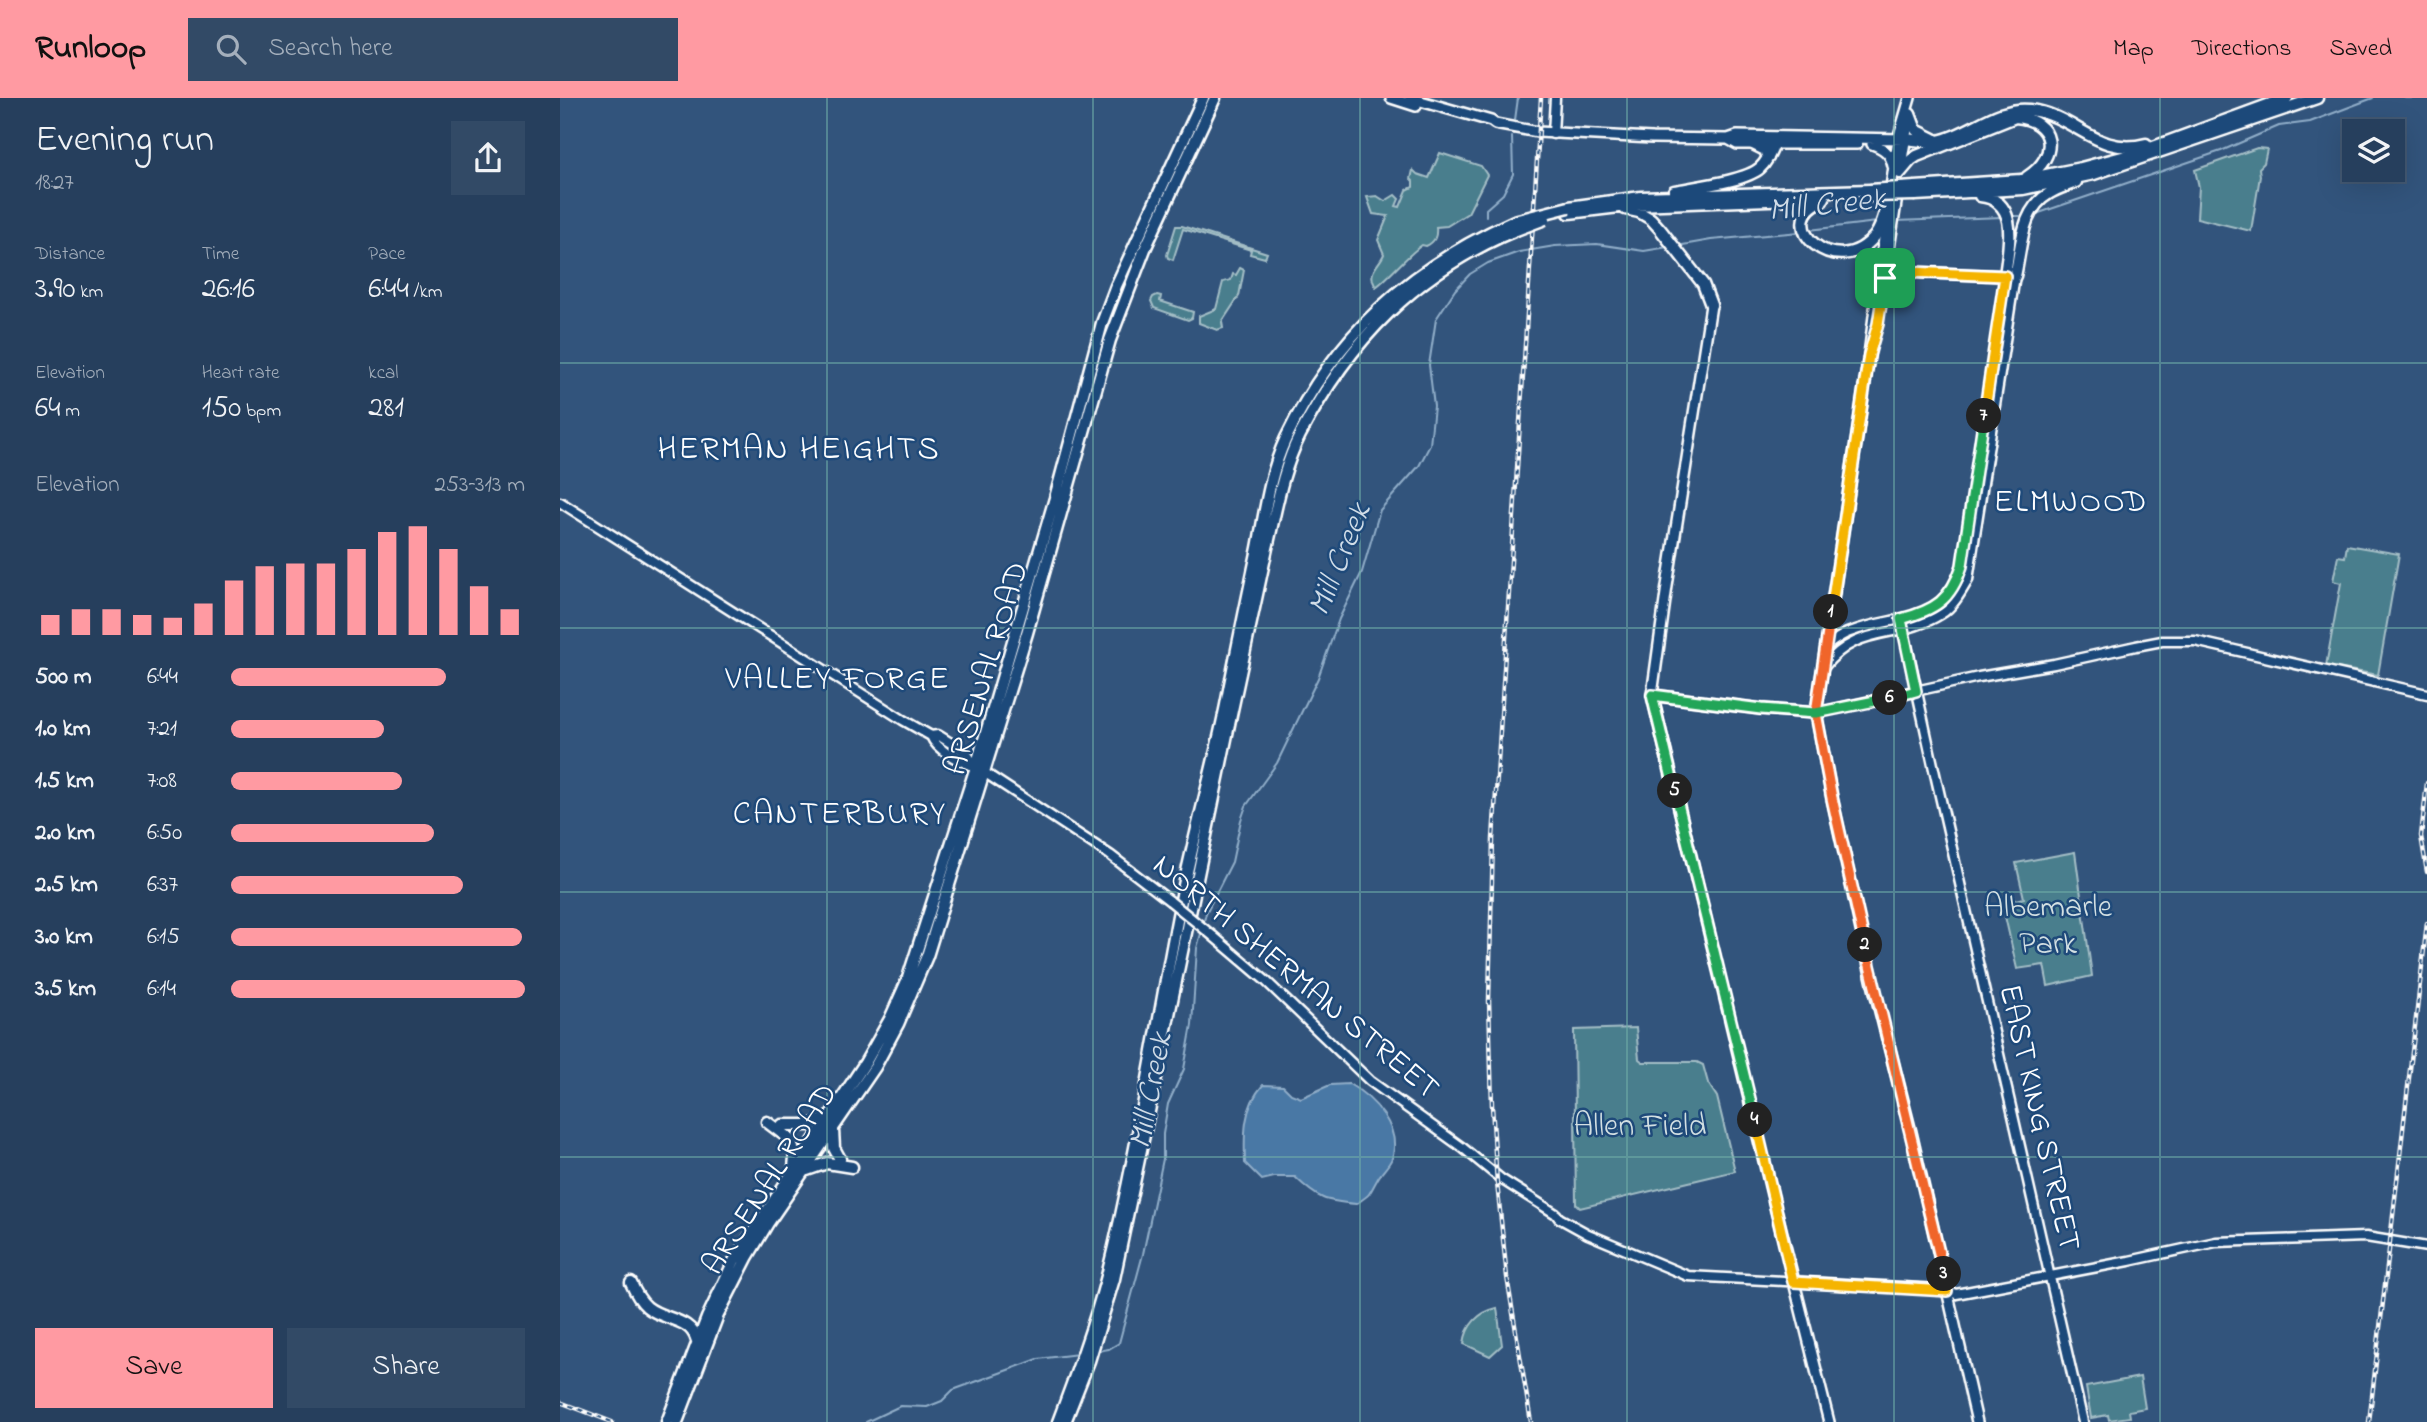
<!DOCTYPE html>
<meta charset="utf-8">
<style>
:root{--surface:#263f5d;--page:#324a66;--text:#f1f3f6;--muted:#a4afbc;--line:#425872;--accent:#ff9aa2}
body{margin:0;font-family:"Indie Flower",sans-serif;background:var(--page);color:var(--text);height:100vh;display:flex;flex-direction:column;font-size:26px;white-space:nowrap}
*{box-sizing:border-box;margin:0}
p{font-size:23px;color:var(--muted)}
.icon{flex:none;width:38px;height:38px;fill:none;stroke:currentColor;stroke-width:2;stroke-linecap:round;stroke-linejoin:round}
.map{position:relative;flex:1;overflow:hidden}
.drawer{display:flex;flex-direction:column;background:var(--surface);width:560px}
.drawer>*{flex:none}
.tools{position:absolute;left:1782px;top:21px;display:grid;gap:14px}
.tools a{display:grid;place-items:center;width:63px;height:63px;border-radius:0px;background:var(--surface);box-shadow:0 7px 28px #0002,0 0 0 2px var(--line);font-size:35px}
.pin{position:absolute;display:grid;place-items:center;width:60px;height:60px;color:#fff;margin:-30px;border-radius:14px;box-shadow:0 4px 10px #0006}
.km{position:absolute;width:35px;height:35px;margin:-18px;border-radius:50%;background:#222;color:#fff;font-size:19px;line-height:35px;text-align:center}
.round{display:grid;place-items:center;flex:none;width:74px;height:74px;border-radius:0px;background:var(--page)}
.headline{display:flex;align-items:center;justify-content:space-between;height:119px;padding:0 35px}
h1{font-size:38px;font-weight:600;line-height:52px}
.figures{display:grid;grid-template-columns:repeat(3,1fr);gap:10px;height:119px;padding:7px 35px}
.figures div{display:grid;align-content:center}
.figures b{font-size:30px;font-weight:600}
.figures small{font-size:19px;font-weight:400}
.figures p{font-size:19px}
.chart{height:196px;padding:14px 35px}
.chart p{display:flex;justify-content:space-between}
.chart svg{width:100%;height:126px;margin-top:7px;stroke:var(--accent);stroke-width:6}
.primary-button{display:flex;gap:14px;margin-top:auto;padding:14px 35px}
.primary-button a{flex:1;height:80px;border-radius:0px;background:var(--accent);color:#111;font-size:28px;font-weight:600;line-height:80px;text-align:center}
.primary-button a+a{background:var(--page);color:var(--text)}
ul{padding:0 35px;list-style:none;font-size:23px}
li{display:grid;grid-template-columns:112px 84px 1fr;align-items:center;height:52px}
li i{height:18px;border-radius:9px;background:var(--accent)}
header{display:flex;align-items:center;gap:42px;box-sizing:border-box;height:98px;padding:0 35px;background:var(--accent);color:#111}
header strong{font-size:33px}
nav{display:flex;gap:38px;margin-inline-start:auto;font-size:24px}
.search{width:490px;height:63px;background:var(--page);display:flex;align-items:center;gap:18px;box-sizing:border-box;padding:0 24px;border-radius:0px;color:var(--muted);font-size:26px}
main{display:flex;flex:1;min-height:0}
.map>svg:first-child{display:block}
.green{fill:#497e8d;stroke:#a4bec6;stroke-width:2}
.water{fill:#4878a5;stroke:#91aec9;stroke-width:2}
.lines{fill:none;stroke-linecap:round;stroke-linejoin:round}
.stream{stroke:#91aec9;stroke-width:2}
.secondary-casing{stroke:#fff;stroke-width:13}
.primary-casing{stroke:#fff;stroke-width:14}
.highway-casing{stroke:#fff;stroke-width:15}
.secondary{stroke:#1f4a7a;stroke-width:8}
.primary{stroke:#1f4a7a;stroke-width:9}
.highway{stroke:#1f4a7a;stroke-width:10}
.rail-casing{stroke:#fff;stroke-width:4.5}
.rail{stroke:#1f4a7a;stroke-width:2;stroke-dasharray:5;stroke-linecap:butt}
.secondary-bridge-casing{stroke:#fff;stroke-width:13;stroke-linecap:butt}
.highway-bridge-casing{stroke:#fff;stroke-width:15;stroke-linecap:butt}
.secondary-bridge{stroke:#1f4a7a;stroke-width:8}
.highway-bridge{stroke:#1f4a7a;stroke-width:10}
.split-1-casing{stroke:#fff;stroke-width:14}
.split-2-casing{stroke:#fff;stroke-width:14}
.split-3-casing{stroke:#fff;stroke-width:14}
.split-4-casing{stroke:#fff;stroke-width:14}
.split-5-casing{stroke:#fff;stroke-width:14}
.split-6-casing{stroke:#fff;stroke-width:14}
.split-7-casing{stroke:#fff;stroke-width:14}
.split-8-casing{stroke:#fff;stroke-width:14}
.split-1{stroke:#f5b400;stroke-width:9}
.split-2{stroke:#f0652b;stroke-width:9}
.split-3{stroke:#f0652b;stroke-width:9}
.split-4{stroke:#f5b400;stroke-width:9}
.split-5{stroke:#22a559;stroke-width:9}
.split-6{stroke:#22a559;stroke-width:9}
.split-7{stroke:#22a559;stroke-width:9}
.split-8{stroke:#f5b400;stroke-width:9}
.grid{fill:none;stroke:#6fada8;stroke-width:2;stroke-opacity:0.55}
.labels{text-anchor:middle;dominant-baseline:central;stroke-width:5;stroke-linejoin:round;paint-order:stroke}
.street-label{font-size:32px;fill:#fff;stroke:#1f4a7a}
.park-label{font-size:32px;fill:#d2dfe2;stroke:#1f4a7a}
.water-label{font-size:33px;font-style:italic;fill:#d1dde8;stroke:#1f4a7a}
.neighbourhood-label{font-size:33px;letter-spacing:2px;fill:#fff;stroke:#1f4a7a}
</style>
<header>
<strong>Runloop</strong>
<div class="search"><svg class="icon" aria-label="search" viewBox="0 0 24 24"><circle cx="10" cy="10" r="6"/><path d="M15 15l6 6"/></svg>Search here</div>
<nav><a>Map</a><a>Directions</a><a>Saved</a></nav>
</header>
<main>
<section class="drawer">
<div class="headline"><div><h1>Evening run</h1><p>18:27</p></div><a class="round"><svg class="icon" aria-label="share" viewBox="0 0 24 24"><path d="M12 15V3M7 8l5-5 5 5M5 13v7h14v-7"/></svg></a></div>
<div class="figures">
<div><p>Distance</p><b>3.90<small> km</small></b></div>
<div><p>Time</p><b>26:16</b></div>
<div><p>Pace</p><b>6:44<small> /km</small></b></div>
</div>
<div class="figures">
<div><p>Elevation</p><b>64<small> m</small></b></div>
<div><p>Heart rate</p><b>150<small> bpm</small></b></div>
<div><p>kcal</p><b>281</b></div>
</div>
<div class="chart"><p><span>Elevation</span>253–313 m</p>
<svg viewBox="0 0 160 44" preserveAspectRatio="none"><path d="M5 44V37M15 44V35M25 44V35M35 44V37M45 44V38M55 44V33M65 44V25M75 44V20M85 44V19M95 44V19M105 44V14M115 44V8M125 44V6M135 44V14M145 44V27M155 44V35"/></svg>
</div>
<ul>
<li><b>500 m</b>6:44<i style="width:73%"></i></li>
<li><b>1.0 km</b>7:21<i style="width:52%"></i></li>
<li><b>1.5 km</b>7:08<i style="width:58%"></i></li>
<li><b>2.0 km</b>6:50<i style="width:69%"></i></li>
<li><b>2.5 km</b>6:37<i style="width:79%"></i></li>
<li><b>3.0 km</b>6:15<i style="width:99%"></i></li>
<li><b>3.5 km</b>6:14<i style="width:100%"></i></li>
</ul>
<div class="primary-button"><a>Save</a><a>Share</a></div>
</section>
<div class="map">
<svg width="1867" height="1324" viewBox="0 0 1867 1324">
<rect width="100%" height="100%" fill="#32547c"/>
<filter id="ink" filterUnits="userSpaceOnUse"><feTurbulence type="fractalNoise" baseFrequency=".0143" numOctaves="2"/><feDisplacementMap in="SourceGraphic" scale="14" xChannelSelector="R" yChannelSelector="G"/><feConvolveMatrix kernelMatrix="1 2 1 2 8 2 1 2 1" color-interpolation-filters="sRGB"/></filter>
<g filter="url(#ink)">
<path class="green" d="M1697,50L1707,51L1704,65L1699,70L1700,78L1691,133L1637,120L1639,89L1635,72Z
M880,55L921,68L927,77L908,115L887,128L876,129C877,138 875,144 866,148L862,147C845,159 833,176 816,189C806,174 819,168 824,156L818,142L828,118L813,116L807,99L817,98L825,103L835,97L839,101L836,108L840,109L847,92L853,89V83L851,81L853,72L857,76L869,80Z
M616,128H622L707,155L705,160L690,156L691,152L623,131L613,162L608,160L607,157Z
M680,170L684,172L679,198L662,224L663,230L657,232L639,225V218L656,211L663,184L671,182L673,176L676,177Z
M597,197L601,198L600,203L633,214L632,220L628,222L594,210L591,203L593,199Z
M1787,447L1839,456L1818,577L1766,568L1781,485L1773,483L1778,458L1785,459Z
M1515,754L1532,878L1488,888L1484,867L1457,871L1442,805L1464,800L1456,765Z
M1076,930L1079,961L1083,964H1137L1143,967L1148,985L1157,999L1175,1073L1020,1110L1016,1106L1014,932Z
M937,1210L942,1247L930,1258L904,1246C906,1227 919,1214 937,1210Z
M1580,1279L1585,1310L1569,1313L1570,1319L1549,1322L1548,1317L1531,1320L1526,1289Z"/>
<path class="water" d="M789,986C814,1000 842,1030 832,1060C829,1068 821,1074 817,1082C808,1098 812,1095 796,1106C765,1103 759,1102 735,1079H714L702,1082L685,1065C684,1037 683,1009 703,987L723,988L731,996L741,1000L770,987Z"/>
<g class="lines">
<path class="stream" d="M1845,0H1863
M955,22L958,0
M1476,116L1661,53L1719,28L1750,24L1813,0
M926,118V111L943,96L953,76L952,39
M1452,118H1464
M1336,123L1443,119
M1249,132L1317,124
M1117,148L1151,142L1240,134
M643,827L646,815L672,764L681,722L686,708L717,665L758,580L779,521L802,474L820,412L859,368L870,347L874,308L869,267L876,221L895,192L910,176L928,165L959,154L995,148L1037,146L1084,153L1108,149
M537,1253L549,1251L559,1245L583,1156L603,1061V1036L608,1006L624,971L632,927L637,850L642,832
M306,1324L340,1308L367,1309L382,1303L393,1292L478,1261L518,1256"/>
<g class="secondary-casing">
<path id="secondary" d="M993,36L995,0
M0,404L343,622L371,638L378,637L394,647L407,656L416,669
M1341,521L1375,676L1523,1324
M1266,548C1274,543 1281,537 1290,534C1339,515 1382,529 1402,468L1445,178
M1263,570C1299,524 1338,543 1381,516C1393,509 1401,494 1408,482L1455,178
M1256,615L1419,579L1494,566L1576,548L1602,543H1635L1867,596
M371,638C377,653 401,664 416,669L550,757L610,803
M653,838L706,883L810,983L903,1050L941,1081L996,1116L999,1120L1028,1136L1128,1178L1381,1191L1396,1196L1569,1163L1656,1144L1806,1139L1867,1149"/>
</g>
<g class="primary-casing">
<path id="primary" d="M831,0L856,8
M850,0L931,23L935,26L978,34L1092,40L1168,41L1177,38L1343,41
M1168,41L1177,46H1297
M1312,46C1323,50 1331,55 1333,68
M1340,74L1349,19
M1330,96L1338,41L1350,0
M1327,117L1309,257L1256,615L1272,700L1313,886L1351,1034L1417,1324
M1320,173L1449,178
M1151,207L1107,488L1092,597L1212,1096L1269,1324
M1320,209L1338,92
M1092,597L1201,611L1256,615"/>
</g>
<g class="highway-casing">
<path id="highway" d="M1350,16L1356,32L1374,41
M1345,41C1355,42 1367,44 1378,43C1410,37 1436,8 1470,12C1516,17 1536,59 1586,46
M1193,46L1205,52L1208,60
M1340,75L1351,62L1357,58L1455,19C1495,22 1500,58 1467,79
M1355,89L1461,82L1521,70L1577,55L1727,0
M1114,93C1134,89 1186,83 1200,70C1207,64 1211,54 1214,46
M1355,97L1463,91L1534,76L1757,0
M1420,98C1461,102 1448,151 1445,178
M1262,103C1211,124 1276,186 1315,138C1323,127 1324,115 1329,103
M1009,109L1081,99L1310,92
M1065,111L1079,114L1091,121L1100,131L1143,186L1151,207
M1009,115L1076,107L1264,100
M1455,178C1462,149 1460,112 1490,95C1498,90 1507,88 1516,84
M207,1024L231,1042L235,1059L234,1070
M222,1027H250L266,1020
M273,1032L274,1050L280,1061
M247,1072L267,1065L292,1069
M71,1185C75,1194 80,1203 87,1209C104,1223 131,1219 137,1243
M107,1324L147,1220L174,1163L305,965L330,921L347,883L416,669L495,400L542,225L556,188L643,0
M117,1324L158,1217L187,1160L208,1125L315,969L338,926L367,858L467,535L550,242L585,151L655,0
M498,1324C516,1276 534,1228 547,1178C578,1052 597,924 622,797C635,733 653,671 666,607C676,555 687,502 698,450C705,413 710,374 726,340C775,237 851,169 954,123
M505,1324L529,1263L554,1181C593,993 633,805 671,617C683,561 695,505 707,450C716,412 722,372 740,337C789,242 857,173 956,132"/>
</g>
<use href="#secondary" class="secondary"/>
<use href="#primary" class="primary"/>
<use href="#highway" class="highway"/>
<g class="rail-casing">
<path id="rail" d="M1867,685L1861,738L1867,774
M0,1304L52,1324
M971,1324L947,1179L937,1085L932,1008L929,902L933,741L981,0
M1809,1324L1867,825"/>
</g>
<use href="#rail" class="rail"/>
<g class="secondary-bridge-casing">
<path id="secondary-bridge" d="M610,803L653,838"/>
</g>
<g class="highway-bridge-casing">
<path id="highway-bridge" d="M1310,92L1355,89
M1310,98L1355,97
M954,123L1009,109
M956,132L985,121"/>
</g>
<use href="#secondary-bridge" class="secondary-bridge"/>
<use href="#highway-bridge" class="highway-bridge"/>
</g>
</g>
<g class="lines" filter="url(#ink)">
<g class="split-1-casing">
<path id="split-1" d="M1271,514L1309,257L1318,226L1325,180"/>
</g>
<g class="split-2-casing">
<path id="split-2" d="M1271,514L1256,615L1272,700L1305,847"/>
</g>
<g class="split-3-casing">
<path id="split-3" d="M1305,847L1384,1176"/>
</g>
<g class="split-4-casing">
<path id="split-4" d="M1195,1022L1233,1184L1387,1193L1384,1176"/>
</g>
<g class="split-5-casing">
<path id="split-5" d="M1115,693L1195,1022"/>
</g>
<g class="split-6-casing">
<path id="split-6" d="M1115,693L1092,597L1201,611L1256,615L1330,600"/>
</g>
<g class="split-7-casing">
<path id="split-7" d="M1330,600L1356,593L1341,521C1375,512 1391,502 1402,468L1424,318"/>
</g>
<g class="split-8-casing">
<path id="split-8" d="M1325,180L1326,173L1445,178L1424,318"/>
</g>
<use href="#split-1" class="split-1"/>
<use href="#split-2" class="split-2"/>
<use href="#split-3" class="split-3"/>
<use href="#split-4" class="split-4"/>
<use href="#split-5" class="split-5"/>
<use href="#split-6" class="split-6"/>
<use href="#split-7" class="split-7"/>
<use href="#split-8" class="split-8"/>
</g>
<path class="grid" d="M267,0V1324M533,0V1324M800,0V1324M1067,0V1324M1334,0V1324M1600,0V1324M0,265H1867M0,530H1867M0,794H1867M0,1059H1867"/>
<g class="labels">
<g class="street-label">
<text transform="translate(428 571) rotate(-73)">ARSENAL ROAD</text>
<text transform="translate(735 880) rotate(40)">NORTH SHERMAN STREET</text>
<text transform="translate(1478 1020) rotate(77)">EAST KING STREET</text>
<text transform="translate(211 1082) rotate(-57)">ARSENAL ROAD</text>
</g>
<g class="park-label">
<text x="1488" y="810">Albemarle<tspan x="1488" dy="37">Park</tspan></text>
<text x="1080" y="1029">Allen Field</text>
</g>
<g class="water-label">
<text transform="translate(1267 108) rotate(-6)">Mill Creek</text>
<text transform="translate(781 462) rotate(-68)">Mill Creek</text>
<text transform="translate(592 993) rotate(-79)">Mill Creek</text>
</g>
<g class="neighbourhood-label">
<text x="239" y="352">HERMAN HEIGHTS</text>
<text x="1511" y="405">ELMWOOD</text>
<text x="278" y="582">VALLEY FORGE</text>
<text x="280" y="717">CANTERBURY</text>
</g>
</g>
</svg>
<div class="tools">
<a><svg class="icon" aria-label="layers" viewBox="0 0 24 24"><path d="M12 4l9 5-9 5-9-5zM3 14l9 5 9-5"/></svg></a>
</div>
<div class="pin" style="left:1325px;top:180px;background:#1e9e55"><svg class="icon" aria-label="arrive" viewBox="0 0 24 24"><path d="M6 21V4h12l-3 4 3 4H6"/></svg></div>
<b class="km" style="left:1271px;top:514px">1</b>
<b class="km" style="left:1305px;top:847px">2</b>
<b class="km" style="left:1384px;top:1176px">3</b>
<b class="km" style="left:1195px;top:1022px">4</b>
<b class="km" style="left:1115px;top:693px">5</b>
<b class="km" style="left:1330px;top:600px">6</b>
<b class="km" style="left:1424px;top:318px">7</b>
</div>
</main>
